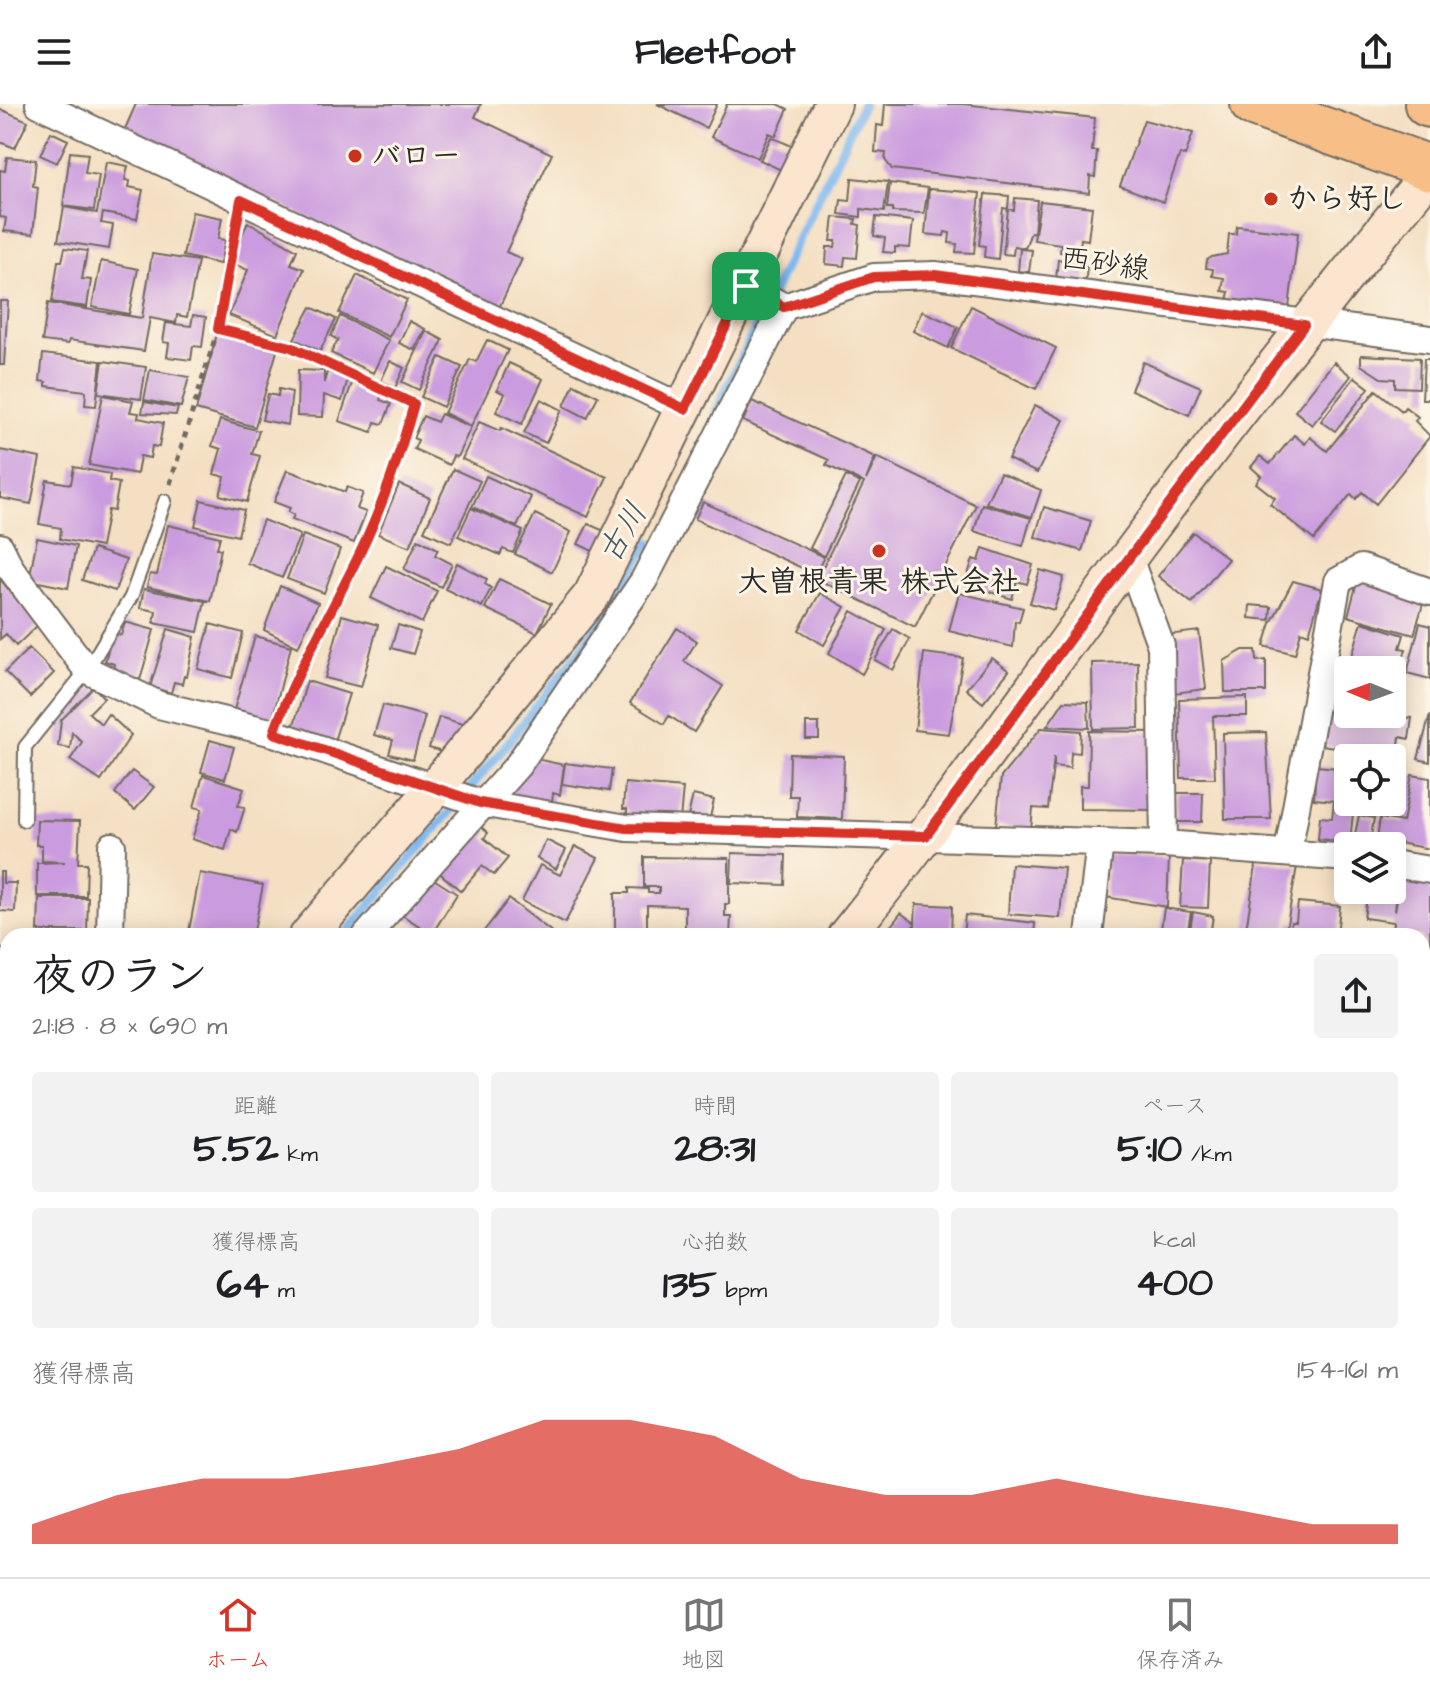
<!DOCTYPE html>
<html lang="ja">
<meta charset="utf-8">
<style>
:root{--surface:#fff;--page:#f2f2f2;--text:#202124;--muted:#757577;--line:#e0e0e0;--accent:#d93025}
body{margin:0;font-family:"Architects Daughter","Klee One",sans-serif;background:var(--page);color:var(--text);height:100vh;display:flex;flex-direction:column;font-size:30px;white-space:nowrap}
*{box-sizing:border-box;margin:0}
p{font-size:26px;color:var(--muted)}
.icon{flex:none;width:44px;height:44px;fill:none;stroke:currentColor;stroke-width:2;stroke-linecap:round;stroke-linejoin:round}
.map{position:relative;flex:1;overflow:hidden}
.side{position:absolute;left:0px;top:824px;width:1430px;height:650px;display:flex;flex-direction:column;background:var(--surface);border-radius:24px 24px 0 0;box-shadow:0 4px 20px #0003}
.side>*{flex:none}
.needle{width:52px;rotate:271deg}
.buttons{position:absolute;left:1334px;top:552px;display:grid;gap:16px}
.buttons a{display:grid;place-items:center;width:72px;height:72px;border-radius:8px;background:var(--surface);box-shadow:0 4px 20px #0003;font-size:40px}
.pin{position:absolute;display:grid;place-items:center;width:68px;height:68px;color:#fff;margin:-34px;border-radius:16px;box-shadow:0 4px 12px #0006}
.round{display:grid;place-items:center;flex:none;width:84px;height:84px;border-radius:8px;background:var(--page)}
.overview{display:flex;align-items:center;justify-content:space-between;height:136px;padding:0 32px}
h1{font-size:44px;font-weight:700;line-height:60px}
.metrics{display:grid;grid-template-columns:repeat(3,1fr);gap:12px;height:136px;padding:8px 32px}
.metrics div{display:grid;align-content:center;border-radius:8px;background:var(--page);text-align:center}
.metrics b{font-size:40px;font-weight:700}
.metrics small{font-size:22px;font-weight:400}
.metrics p{font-size:22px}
.chart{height:224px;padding:16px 32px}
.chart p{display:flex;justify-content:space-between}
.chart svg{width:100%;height:144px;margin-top:8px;fill:var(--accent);opacity:.7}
header{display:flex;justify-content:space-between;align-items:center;height:104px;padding:0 32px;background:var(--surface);font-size:36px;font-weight:700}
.tabs{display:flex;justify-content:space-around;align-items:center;height:112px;border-top:2px solid var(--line);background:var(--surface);font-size:22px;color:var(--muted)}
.tabs a{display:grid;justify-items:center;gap:4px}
.tabs .selected{color:var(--accent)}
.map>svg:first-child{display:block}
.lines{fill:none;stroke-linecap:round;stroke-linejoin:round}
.stream{stroke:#7eb8ef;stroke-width:9}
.building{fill:#cb9bdf}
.lane-casing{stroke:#716a60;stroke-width:16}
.street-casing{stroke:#716a60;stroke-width:30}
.secondary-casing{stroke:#716a60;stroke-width:40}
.highway-casing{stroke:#716a60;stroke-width:48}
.path{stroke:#716a60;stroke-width:5;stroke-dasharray:6 6;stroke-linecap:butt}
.lane{stroke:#fff;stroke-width:12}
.street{stroke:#fff;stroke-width:26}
.secondary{stroke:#fce5cf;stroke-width:36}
.highway{stroke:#f7be88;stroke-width:44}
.route-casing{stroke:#fff;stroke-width:16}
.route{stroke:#d93025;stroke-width:10}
.poi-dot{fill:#c8321e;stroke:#fcf5e5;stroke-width:3}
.labels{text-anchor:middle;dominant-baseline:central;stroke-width:6;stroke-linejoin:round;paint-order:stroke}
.poi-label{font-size:30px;font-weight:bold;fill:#2b2b2b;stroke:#fcf5e5;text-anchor:start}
.street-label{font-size:30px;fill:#2b2b2b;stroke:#fcf5e5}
.water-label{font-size:32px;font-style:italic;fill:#456;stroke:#fcf5e5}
</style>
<header><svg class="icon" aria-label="menu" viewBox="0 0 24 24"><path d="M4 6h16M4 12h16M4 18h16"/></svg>Fleetfoot<svg class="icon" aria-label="share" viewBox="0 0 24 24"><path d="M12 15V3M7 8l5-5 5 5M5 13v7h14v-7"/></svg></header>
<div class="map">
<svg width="1430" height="1473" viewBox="0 0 1430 1473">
<rect width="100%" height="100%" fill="#fcf5e5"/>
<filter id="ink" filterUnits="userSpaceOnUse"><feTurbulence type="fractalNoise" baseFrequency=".0125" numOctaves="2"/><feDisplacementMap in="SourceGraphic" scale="16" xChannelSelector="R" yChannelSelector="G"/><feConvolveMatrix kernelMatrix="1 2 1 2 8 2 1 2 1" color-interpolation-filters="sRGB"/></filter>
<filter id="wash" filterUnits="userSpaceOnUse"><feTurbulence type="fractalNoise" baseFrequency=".006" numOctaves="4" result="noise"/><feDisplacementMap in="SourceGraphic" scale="32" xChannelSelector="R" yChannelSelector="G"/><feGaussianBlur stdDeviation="1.8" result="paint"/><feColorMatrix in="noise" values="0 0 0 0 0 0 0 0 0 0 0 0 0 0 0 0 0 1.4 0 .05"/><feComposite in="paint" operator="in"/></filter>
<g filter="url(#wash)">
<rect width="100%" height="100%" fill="#f4dfc2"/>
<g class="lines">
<path class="stream" d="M716,307L863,0
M344,832L499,650L581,546L650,438
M0,1232L8,1222"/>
</g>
<g id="blocks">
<path class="building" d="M136,0H481L475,13L552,50L506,148L522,155L499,204L124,27Z
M657,0H717L706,24Z
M727,0H778L788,5L776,32L769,29L758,54L711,33Z
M885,0H962L1095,14L1092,47H1097L1095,73L1090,72L1089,89L892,65L885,56L886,49L875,48L877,21L883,22Z
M0,5L28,17L15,44L0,38Z
M1144,16L1193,29L1185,52L1180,50L1163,98L1120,82Z
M51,28L68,36L57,59L40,51Z
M771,33L792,42L781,66L760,56Z
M70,48L88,50L85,69L99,71L94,106L63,102Z
M7,53L36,56L33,82L38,83L33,130L4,127L6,114L0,113V66L5,67Z
M106,58L128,62L125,76L130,77L129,83L143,86L137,115L103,109L101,119L113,121L109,145L58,137L64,103L97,109Z
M852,74L888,78L884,108L861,105V113L839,110L841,96L850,97Z
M890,79L928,84L924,109L893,108V104H887Z
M929,85L980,89L974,149L956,148L957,140L949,139L950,129L945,128L944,132L925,130Z
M985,90L1009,92L1008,105L1003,104L998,155L984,153L985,142L979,141Z
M1015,94L1037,96L1034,129L1031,128L1025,144L1014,142L1013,151L1003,150L1008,105L1014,106Z
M1040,97L1092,103L1088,136L1081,135L1079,150L1060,148L1061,140L1034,136Z
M192,108L222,114L218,135L225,136L220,160L183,152Z
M834,113L856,115L855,120L860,121L857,154L845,153L844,162L826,160L827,143H835L836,137H831Z
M876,113L913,117L910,144L895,143V149L883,148L885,134L874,132Z
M248,118L297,146L291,160L304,165L277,231L229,211L248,166L229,158Z
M1237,122L1298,129L1289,204L1227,197L1229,188L1222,187L1224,174L1212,172L1213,165L1206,164L1207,156L1212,153L1227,150L1229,130H1236Z
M65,144L87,147L82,175L91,176L87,203L52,198L58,157H62Z
M1020,145L1032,146L1029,168L1018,167Z
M152,150L198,157L187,213L177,211L176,219L150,214L144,247L69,236L68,240L42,237L48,199L142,214Z
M1058,155L1087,162L1085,184L1056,176Z
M101,157L138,165L129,210L92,203Z
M357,171L407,196L389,233L339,209Z
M0,197H8L4,261H0Z
M971,202L1056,244L1036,285L951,244Z
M311,203L336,215L320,247L294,235Z
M922,207L958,223L948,244L913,227Z
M193,211L206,213L202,243L193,242L191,256L167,253L169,239L163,238L166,219L191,222Z
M340,212L389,236L373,269L331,249L338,236L331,232Z
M409,217L425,225L414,246L399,239Z
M426,227L443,236L419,286L402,278Z
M217,230L277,247L255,323L196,306Z
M487,236L508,246L471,322L444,309L470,255L476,258Z
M43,250L101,257L96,302L85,301L86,287L46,282V278L40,277Z
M1361,251L1420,254L1419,284L1395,283V275L1381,274L1361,261Z
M440,253L462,263L443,303L421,293Z
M1424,255H1430V295H1422Z
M103,257L146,263L141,295L98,289Z
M390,257L404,264L395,284L381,277Z
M1143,258L1201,283L1189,311L1131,286Z
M1334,258L1351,272L1312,321L1295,307Z
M509,259L543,275L522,320L496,308L505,290L497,286Z
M150,266L189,273L181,303L144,296Z
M298,266L324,267V279L327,268L348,274L342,297L324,291L323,313L297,312Z
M1355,273L1369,284L1335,327L1321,317Z
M352,279L382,289L380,296L391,300L383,320L375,318L372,328L339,317Z
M574,280L598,292L587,314L564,302Z
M279,285L292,288L288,321L262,316L268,290L278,292Z
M1376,286L1402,307L1405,303L1418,313L1415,317L1430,332L1376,400L1362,388L1356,395L1351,390L1314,436L1270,400L1275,394L1256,379L1261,372L1251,363L1260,352L1270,360L1294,331L1305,340L1310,333L1327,347Z
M103,291L133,297L130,308L139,309L138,314L163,319L159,343L152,342L150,354L140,352L137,370L89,361Z
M541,295L562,306L546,339L524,329Z
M752,297L875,353L866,376L877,353L976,401L915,523L817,475L864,379L826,361L829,356L743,317Z
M144,298L178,304L176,311L142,309Z
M1035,301L1064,316L1037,369L1008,355Z
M441,310L471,323L457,353L453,352L449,361L414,345L418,336L413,334L423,312L437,318Z
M220,316L259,327L252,350L260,352L247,398L220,391L225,373L214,370L221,345L212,342Z
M479,318L500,327L501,324L607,373L588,413L462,355Z
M0,346L40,354L31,400L0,394Z
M74,363L110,370L109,377L119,379L114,407L108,406L101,443L60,435L61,424L39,420L47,376L71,380Z
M453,365L480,377L451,439L424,427Z
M287,366L345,388L347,383L363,389L357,405L366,408L354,439L292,415L294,411L288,408L290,404L274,398Z
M1000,369L1041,386L1032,413L986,399Z
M486,372L531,393L517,423L472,403Z
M846,372L860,379L824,452L810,444Z
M399,380L430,394L410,443L378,430Z
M201,396L244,406L238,432L195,422Z
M703,398L824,453L815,470L695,415Z
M982,400L1031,414L1023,442L974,427Z
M1044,403L1091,417L1082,447L1035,433Z
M471,404L523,427L513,449L503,445L500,451L458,432Z
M535,410L571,428L552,468L515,450Z
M263,416L300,431L282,474L247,459Z
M588,420L609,429L599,450L578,440Z
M168,421L220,433L217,444L221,445L210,497L147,483L150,470L157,471Z
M1193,428L1228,455L1192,499L1158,472Z
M303,431L340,445L324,489L287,475Z
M37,434L76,442L68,484L29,476Z
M418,435L438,445L435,451L452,460L441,483L404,465Z
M983,444L1033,461L1027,480L1017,477L1012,495L965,480L973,455L979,457Z
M93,445L126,456L115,487L82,476Z
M457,459L487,475L485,480L491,484L482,503L445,485Z
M386,462L437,487L422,519L371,494Z
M1040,466L1064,473L1054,506L1030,499Z
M0,475L38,521L16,542L6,530L0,535Z
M499,475L551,500L537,529L485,504Z
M1358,475L1425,493L1414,531L1348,512Z
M1293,477L1322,485L1309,530L1301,527L1295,550L1264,542L1271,519Z
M280,482L318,499L298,543L264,526Z
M144,485L205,497L198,528L154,519L156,507L140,504Z
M820,489L845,503L824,541L799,526Z
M959,489L1023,504L1019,518L1015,517L1013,543L949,527Z
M1250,501L1271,503L1270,516L1249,514Z
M852,507L886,526L862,570L829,549Z
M342,511L378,521L361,583L325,574Z
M125,518L154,526L140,576L112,568L114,560L105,557L113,529L121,531Z
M1362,518L1404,531L1400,544L1406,545L1399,569L1351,555Z
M1420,519L1430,522V575L1407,569Z
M210,520L243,529L232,574L198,565Z
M398,521L420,528L413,550L391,544Z
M677,524L697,537L684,557L723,582L694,628L669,612L664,620L630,599Z
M168,525L195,533L187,573L184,572L182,580L174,578L171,589L150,583Z
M893,525L910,535L893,566L875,556Z
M1199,527L1206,585L1174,589L1167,531Z
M255,532L291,542L272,616L234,606Z
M29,544L54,569L30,593L5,568Z
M1243,546H1256L1257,557L1266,556V588H1225L1224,557Z
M924,549L963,554L949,630L915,626Z
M992,554L1009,567L983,599L966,585Z
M1138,558L1139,624L1093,625L1092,559Z
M307,577L349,590L334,637L293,624Z
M94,583L104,594L89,609L101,620L108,610L131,631L101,677L70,656L82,638L72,628L70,644L58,642L61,616Z
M1336,592L1348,594V610L1412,614L1409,635L1400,633L1397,654L1322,641L1327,608L1333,609Z
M1247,593V612H1213L1215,674H1181L1179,595Z
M1064,597L1088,598L1089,624L1047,622Z
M383,601L425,612L413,656L389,650L393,636L374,631Z
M1430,611V658L1418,655Z
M439,613L466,621L445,649L429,644Z
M806,619H819V635H806Z
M1041,624L1081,627L1080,649L1071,648L1070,664L1054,662V653L1048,705L1033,704L1031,726L996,722L1001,673Z
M1089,627L1153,628L1151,706L1080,705V682H1088Z
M1266,628L1271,715H1225L1223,629Z
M210,636L234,643L225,675L201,668Z
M790,650L844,652L842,715L797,713L798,692H789Z
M531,654L564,661L560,691L553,689L552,699L510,691L513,676Z
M565,659L612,665L609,687L562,680Z
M1316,662L1348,665V698L1314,695Z
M132,667L154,683L135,706L115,689Z
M203,671L244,684L238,702L245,703L237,728L231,725L225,746L192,735L202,705L194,703Z
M1412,671L1430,674V745L1377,735L1380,714L1403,718Z
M625,679L683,684L680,716L627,712V705H623Z
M1177,689H1203L1202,718H1176Z
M693,691L714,696L708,722L687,717Z
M1334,698L1354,700L1350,738L1318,735L1320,713L1332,714Z
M1360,698H1392L1390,713L1358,709Z
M1359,711L1374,714L1371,733L1355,730Z
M37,716L80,717L78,759H87L86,792H37V759L65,758L42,757V741H36Z
M474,717L488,729L484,734L508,754L494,771L482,762L461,787L435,765Z
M546,736L566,746L556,765L537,754Z
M575,742L598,754L565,819L522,797L540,761L560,771Z
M732,749L786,751L785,781L731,779Z
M1107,751L1169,753L1167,803L1105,793Z
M644,753L729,754V800H725V812H731L730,832H692V828H685V802L647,801V832H615V789H629V784L648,785V789H659V783H644Z
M1257,755L1297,762L1285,832H1245Z
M1183,756L1210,758L1208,804L1180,803Z
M1011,760L1064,764L1060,814L1008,810Z
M0,768H3V779H16L15,808L0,807Z
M1401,768L1430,772V839L1422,838V832H1392L1394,818L1364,814L1368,786H1392V771L1399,772L1395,807Z
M200,769L263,781L253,832H188Z
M429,772L457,790L432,830L399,809Z
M39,794H88L87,827H38Z
M509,795L557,832H480Z
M1298,798L1340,802L1337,832H1289L1291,818H1296Z
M916,800L952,802L951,832H914L915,820L906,832H883L901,809L915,819Z
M1164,804L1191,808L1187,832H1160Z
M1193,808L1213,812L1210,832H1189Z
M965,811L1035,819L1034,832H963Z
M0,845L8,846V942H0Z
M8,1296V1333L0,1327V1306Z
M0,1330L8,1336V1351L0,1360Z
M0,1375L8,1382V1441L0,1434Z
M772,1466H827L826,1473H770Z
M1071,1466H1119V1473H1071Z
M1206,1466H1234L1224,1473H1202L1200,1470Z"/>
</g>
</g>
<g filter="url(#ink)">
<use href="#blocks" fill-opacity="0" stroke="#716a60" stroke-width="2"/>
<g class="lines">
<g class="lane-casing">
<path id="lane" d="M24,716L25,643L87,566L131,493L165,397
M0,969H8"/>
</g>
<g class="street-casing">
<path id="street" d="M39,0L685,305
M746,182L784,203L874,173L935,171L1430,235
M0,443L11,465L87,566L159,601L274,629L480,699L627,724L1164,740L1348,754
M1129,454L1161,542L1164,740
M1288,747L1338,477L1361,464L1430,488
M1392,760L1430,766
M110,832L112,742
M366,832L518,661L644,476L784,203
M1089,832L1100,738
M1422,1112L1430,1101
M0,1259L8,1249
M1422,1406L1430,1401
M638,1473H676L677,1466
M952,1473L955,1466
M1316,1473L1328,1466"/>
</g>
<g class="secondary-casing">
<path id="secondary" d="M308,832L435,684L592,491L833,0
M846,832C945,709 1035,581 1128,454C1225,323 1326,195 1430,69
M0,1194L8,1184
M361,1473L366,1466"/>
</g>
<g class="highway-casing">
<path id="highway" d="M1253,0L1430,64
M1427,0L1430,1"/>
</g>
<path class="path" d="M218,225L291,243L414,300C385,404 341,484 292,579L283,602
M170,380L218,225L236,123"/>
<use href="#lane" class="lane"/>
<use href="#street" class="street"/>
<use href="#secondary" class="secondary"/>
<use href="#highway" class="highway"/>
</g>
</g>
<g class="lines" filter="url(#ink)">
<g class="route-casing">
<path id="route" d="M241,96L685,305L746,182L784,203L874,173L935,171L1304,221L1129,454L926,732L627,724L480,699L274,629C298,561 337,500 367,434C387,390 401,346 414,300L291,243L218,225Z"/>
</g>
<use href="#route" class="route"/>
</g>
<g class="poi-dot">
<circle cx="355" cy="52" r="8"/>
<circle cx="1271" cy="95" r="8"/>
<circle cx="879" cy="447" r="8"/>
</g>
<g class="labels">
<g class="poi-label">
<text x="371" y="52">バロー</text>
<text x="1287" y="95">から好し</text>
<text x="879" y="478" text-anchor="middle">大曽根青果 株式会社</text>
</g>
<g class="street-label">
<text transform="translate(1105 160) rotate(8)">西砂線</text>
</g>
<g class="water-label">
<text transform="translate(623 429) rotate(-59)">古川</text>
</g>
</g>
</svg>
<div class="buttons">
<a><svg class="needle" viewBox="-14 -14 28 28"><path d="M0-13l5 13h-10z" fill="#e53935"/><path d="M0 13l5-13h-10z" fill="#757577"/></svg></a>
<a><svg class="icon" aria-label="locate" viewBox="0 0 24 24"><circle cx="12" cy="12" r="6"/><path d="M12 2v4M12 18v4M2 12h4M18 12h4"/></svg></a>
<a><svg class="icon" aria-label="layers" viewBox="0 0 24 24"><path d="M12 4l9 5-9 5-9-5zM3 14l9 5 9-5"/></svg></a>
</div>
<div class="pin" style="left:746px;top:182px;background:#1e9e55"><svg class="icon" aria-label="arrive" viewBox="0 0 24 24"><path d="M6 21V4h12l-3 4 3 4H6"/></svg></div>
<section class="side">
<div class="overview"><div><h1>夜のラン</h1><p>21:18 · 8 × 690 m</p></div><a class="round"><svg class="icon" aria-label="share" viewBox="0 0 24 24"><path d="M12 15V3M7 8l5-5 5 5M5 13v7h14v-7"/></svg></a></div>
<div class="metrics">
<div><p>距離</p><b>5.52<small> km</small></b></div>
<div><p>時間</p><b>28:31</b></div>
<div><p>ペース</p><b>5:10<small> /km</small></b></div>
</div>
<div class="metrics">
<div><p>獲得標高</p><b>64<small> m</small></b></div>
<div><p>心拍数</p><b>135<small> bpm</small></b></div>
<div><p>kcal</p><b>400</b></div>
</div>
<div class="chart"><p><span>獲得標高</span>154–161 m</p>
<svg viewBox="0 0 160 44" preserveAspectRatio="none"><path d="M0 44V38L10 29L20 24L30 24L40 20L50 15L60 6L70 6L80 11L90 24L100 29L110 29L120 24L130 29L140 33L150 38L160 38V44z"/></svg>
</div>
</section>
</div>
<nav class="tabs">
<a class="selected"><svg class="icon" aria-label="home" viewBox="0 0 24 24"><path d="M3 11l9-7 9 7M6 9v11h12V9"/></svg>ホーム</a>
<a><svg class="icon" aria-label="map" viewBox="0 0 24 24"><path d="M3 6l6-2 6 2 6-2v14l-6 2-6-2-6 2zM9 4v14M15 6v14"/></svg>地図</a>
<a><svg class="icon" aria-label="saved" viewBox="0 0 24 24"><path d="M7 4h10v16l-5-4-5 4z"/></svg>保存済み</a>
</nav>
